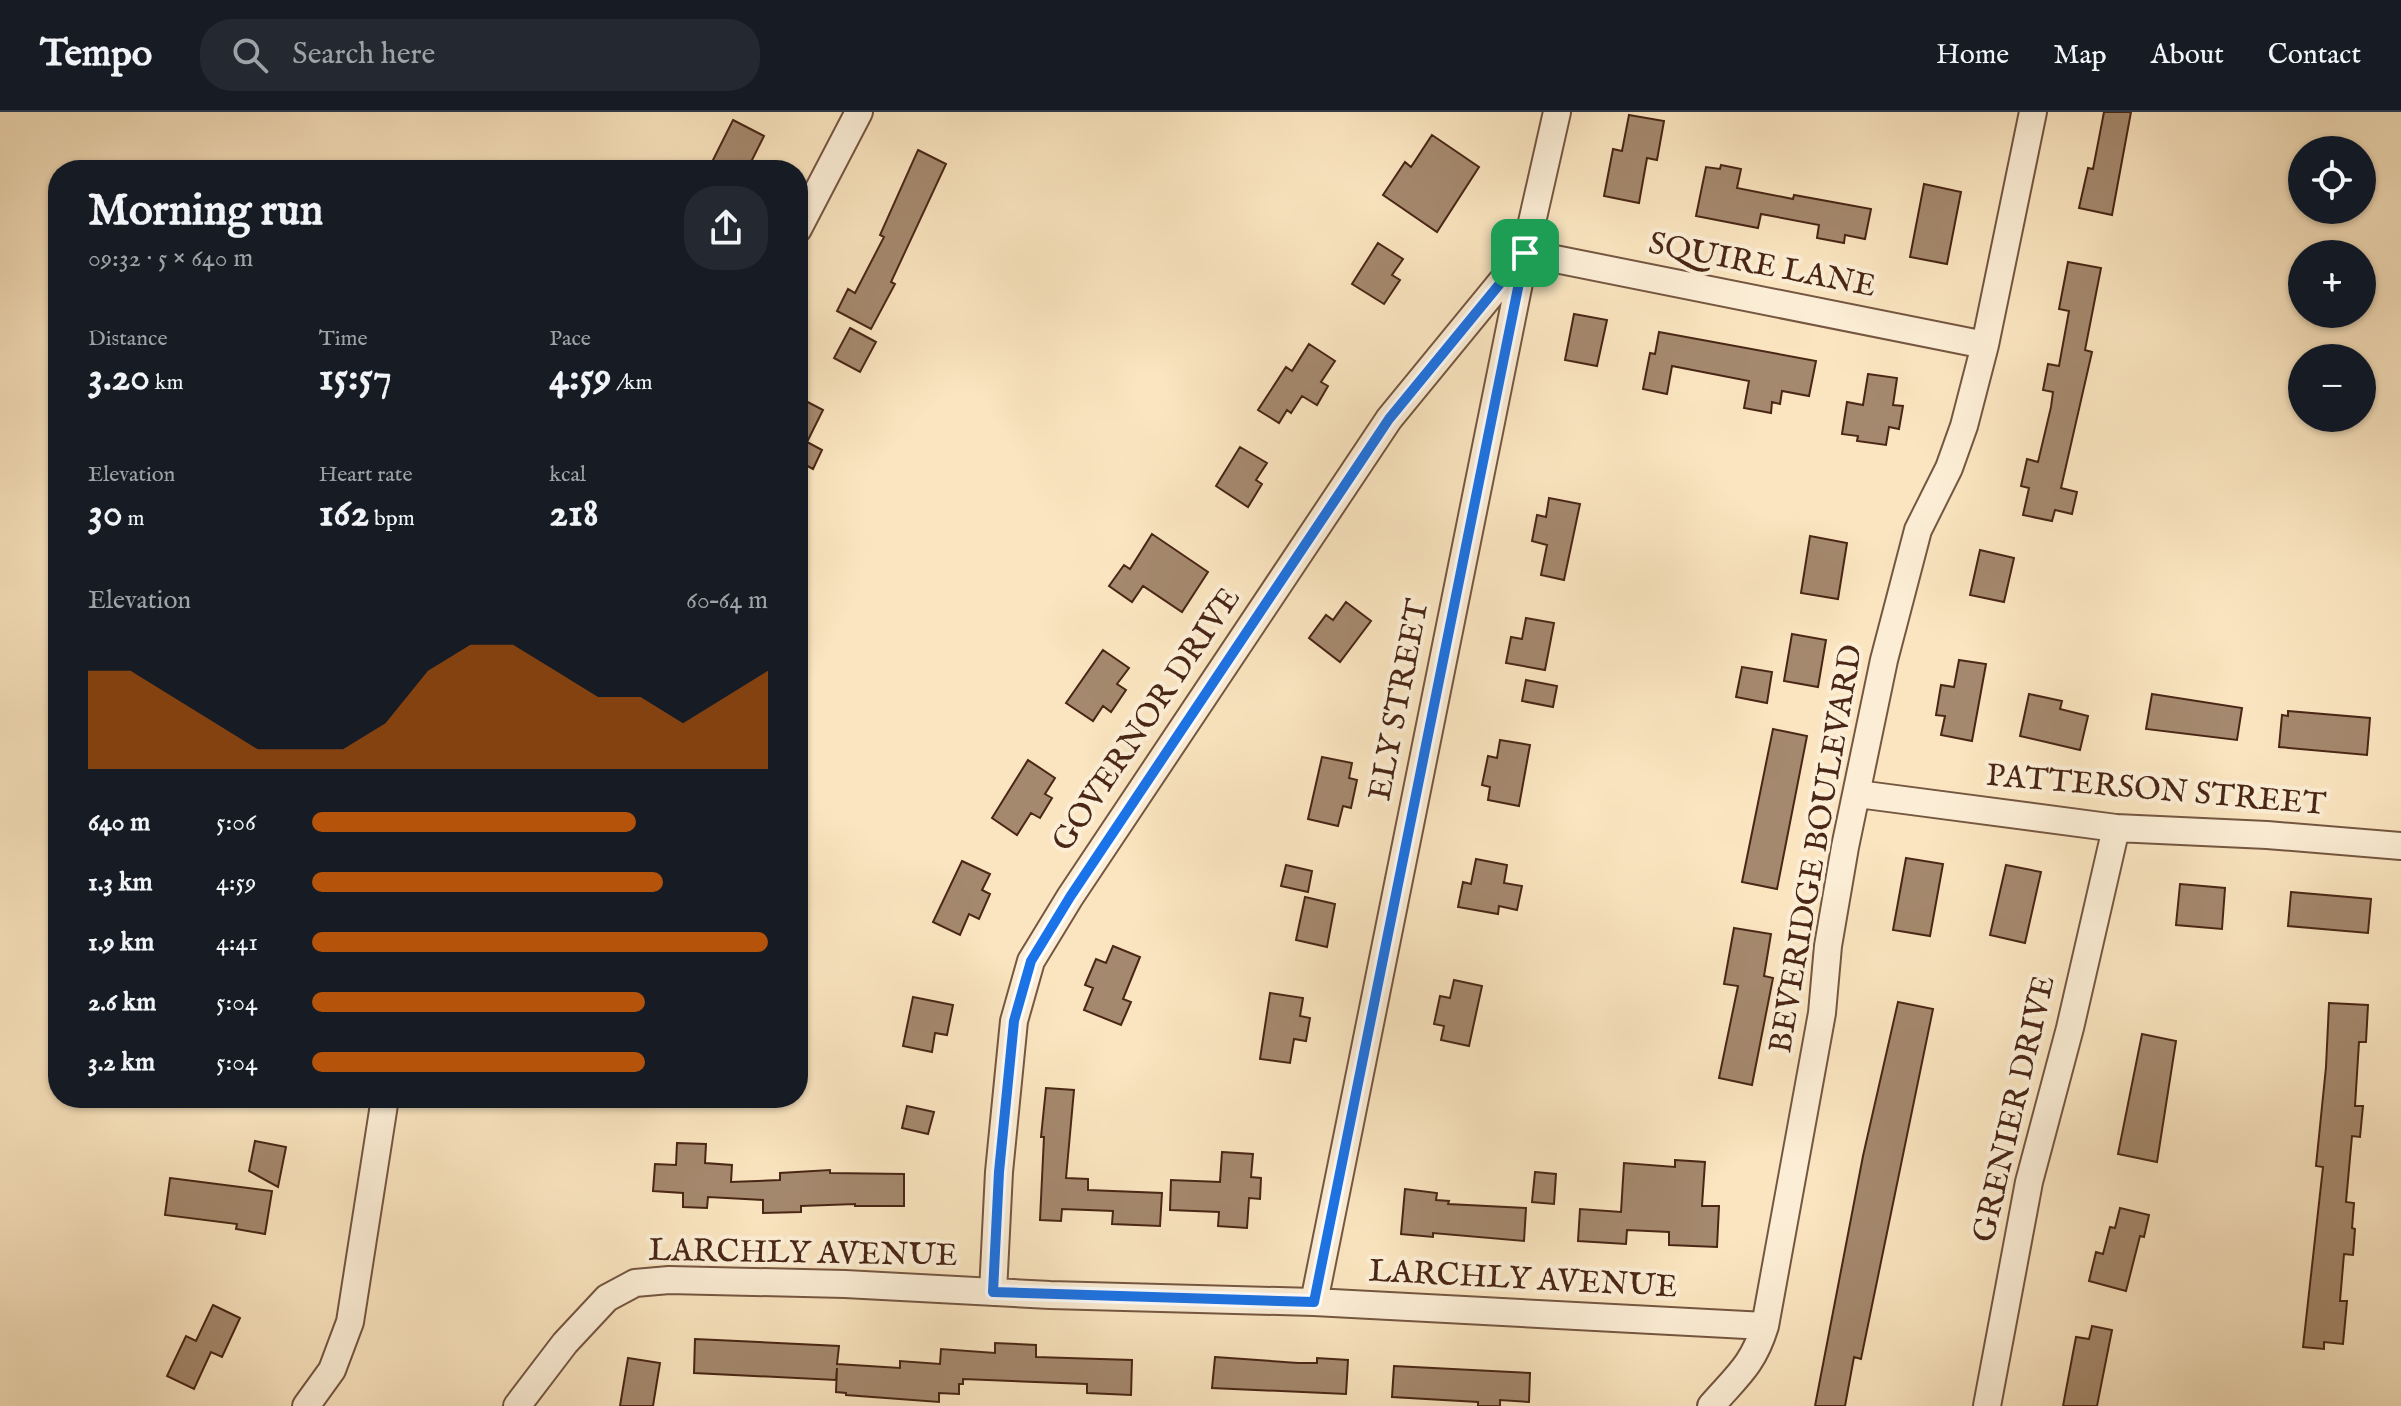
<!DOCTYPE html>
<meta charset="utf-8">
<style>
:root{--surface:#171b24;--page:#242831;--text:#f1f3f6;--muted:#9ea1a6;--line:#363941;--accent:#b45309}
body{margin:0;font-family:"IM FELL English",serif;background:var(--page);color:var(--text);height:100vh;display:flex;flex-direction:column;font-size:30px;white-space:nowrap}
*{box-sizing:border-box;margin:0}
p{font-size:26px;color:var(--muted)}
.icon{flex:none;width:44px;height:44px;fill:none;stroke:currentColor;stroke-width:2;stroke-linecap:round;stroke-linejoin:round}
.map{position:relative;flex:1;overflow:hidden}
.details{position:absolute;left:48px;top:48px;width:760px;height:948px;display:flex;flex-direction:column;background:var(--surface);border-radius:32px;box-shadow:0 2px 6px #0004}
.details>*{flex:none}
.buttons{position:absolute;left:2288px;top:24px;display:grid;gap:16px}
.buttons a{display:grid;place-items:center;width:88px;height:88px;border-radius:50%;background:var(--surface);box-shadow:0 2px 6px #0004;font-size:40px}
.pin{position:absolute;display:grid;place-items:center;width:68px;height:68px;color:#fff;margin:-34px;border-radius:16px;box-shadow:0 4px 12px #0006}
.round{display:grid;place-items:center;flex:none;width:84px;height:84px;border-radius:32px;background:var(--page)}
.summary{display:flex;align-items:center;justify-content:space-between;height:136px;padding:0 40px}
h1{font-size:44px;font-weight:700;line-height:60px}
.metrics{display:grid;grid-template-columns:repeat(3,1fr);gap:12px;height:136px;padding:8px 40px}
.metrics div{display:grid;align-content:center}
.metrics b{font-size:40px;font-weight:700}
.metrics small{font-size:22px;font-weight:400}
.metrics p{font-size:22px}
.chart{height:224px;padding:16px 40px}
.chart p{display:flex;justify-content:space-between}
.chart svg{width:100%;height:144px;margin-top:8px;fill:var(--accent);opacity:.7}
ul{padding:0 40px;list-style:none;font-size:26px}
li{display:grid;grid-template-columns:128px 96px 1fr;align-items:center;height:60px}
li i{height:20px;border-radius:10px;background:var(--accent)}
header{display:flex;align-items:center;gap:48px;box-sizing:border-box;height:112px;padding:0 40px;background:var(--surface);border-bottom:2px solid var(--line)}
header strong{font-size:38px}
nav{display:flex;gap:44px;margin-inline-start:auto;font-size:28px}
.search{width:560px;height:72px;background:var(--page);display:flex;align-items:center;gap:20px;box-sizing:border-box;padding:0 28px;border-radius:32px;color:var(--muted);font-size:30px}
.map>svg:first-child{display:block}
.building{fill:#a5896e;stroke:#492615;stroke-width:2}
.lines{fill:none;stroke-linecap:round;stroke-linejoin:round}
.minor-casing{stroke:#755640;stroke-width:30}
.minor{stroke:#fceed6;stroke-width:26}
.route-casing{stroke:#fff;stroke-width:16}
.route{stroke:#1a73e8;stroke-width:10}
.labels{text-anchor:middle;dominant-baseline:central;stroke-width:8;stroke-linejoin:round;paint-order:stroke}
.street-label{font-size:32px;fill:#492615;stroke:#fceed6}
</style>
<header>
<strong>Tempo</strong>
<div class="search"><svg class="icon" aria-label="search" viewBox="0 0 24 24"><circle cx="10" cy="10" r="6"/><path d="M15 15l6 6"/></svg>Search here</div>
<nav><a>Home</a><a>Map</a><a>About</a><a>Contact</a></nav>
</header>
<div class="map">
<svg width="2401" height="1294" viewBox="0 0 2401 1294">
<rect width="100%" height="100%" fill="#fae5c0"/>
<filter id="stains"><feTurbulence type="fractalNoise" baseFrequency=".0025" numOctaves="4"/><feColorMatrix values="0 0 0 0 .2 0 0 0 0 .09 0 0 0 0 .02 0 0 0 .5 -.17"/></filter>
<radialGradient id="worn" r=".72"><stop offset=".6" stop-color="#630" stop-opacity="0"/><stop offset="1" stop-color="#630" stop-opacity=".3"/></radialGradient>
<path class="building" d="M2104,0H2131L2112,103L2079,96L2088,56L2093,57Z
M1629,3L1664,9L1657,48L1647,46L1639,91L1604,84L1613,37L1622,39Z
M733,8L764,24L747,58H708Z
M1432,23L1479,55L1437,120L1383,83L1405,50L1411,55Z
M918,38L946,52L891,170L895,172L871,217L837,199L848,177L855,181L884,125L880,123Z
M1721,53L1741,57L1737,76L1793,87L1794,83L1871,97L1865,127L1845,123L1844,131L1817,126L1819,113L1761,102L1758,116L1696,104L1706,55L1720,57Z
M1924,72L1961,80L1947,152L1910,145Z
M1378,131L1403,147L1392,163L1400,168L1384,192L1352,172Z
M2068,150L2101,156L2085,238L2092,240L2061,376L2077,380L2072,402L2055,398L2052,409L2023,403L2029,376L2021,374L2027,347L2038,350L2051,295L2053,280L2043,278L2048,252L2059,254L2069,199L2059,197Z
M1574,202L1607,208L1597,254L1565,248Z
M850,216L876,230L860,260L834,246Z
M1659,220L1816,249L1809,284L1782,279L1780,292L1772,290L1771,301L1744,296L1749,269L1672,254L1667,282L1643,277L1650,241L1655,242Z
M1309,232L1335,249L1321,270L1328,274L1317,293L1302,284L1291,301L1287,298L1279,311L1258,298L1286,255L1292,259Z
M1868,262L1897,266L1893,293L1903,294L1899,317L1889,315L1886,333L1857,329L1858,324L1842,322L1847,290L1863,293Z
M798,285L823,298L807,330L822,338L813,357L798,349Z
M1240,335L1267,351L1256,368L1262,372L1248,395L1216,374Z
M1549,386L1580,392L1564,468L1541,463L1547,433L1532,429L1537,403L1546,405Z
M1152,422L1208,460L1182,500L1143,474L1132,490L1109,474L1124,453L1130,457Z
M1810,424L1847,431L1838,487L1801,481Z
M1980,438L2014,446L2004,490L1970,483Z
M1346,490L1371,509L1340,550L1309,526L1326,503L1333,508Z
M1526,506L1554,511L1545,558L1506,551L1511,525L1522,527Z
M1792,522L1826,528L1818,575L1784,569Z
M1103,538L1129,556L1117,572L1126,578L1111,600L1103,594L1093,609L1066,591Z
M1959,548L1986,552L1972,629L1941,623L1945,604L1936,603L1941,573L1954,575Z
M1742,555L1772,560L1767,591L1736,585Z
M1526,568L1557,574L1553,595L1522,589Z
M2029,582L2062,589L2060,597L2088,604L2080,638L2020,624Z
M2152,582L2242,596L2237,628L2146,617Z
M2288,599L2370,606L2367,643L2279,635L2282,603L2288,604Z
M1773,617L1807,624L1777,777L1742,770Z
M1500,628L1530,633L1519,694L1488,688L1490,675L1482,673L1488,644L1497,646Z
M1322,645L1352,651L1349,666L1357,668L1351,696L1343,694L1338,714L1308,707Z
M1028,648L1055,666L1045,682L1052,686L1040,706L1031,701L1017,723L992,706Z
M1906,746L1943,752L1930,824L1893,818Z
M1476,747L1507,753L1504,771L1522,774L1517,798L1499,794L1498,802L1458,795L1463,770L1471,772Z
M962,749L990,762L982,778L990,782L979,807L969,802L960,823L933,810Z
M1286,753L1312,759L1308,780L1281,774Z
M2006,753L2041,760L2025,831L1990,823Z
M2180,772L2225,776L2222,817L2176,813Z
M2291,780L2371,787L2368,821L2288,814Z
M1305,785L1335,792L1327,835L1296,828Z
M1734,816L1771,822L1764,864L1773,866L1752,973L1719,966L1738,874L1724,872Z
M1113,834L1140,845L1123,887L1131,890L1121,913L1084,898L1093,876L1085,873L1096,847L1106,851Z
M1454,868L1482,874L1469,934L1441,928L1444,914L1434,912L1440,884L1450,886Z
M1270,881L1303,886L1300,904L1310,906L1306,929L1294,927L1290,951L1260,947Z
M913,885L953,893L947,923L935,921L932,940L903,934Z
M1898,890L1933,897L1861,1247L1854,1245L1845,1294H1815L1863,1044Z
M2329,891L2368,893L2366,930H2359L2355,994H2363L2360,1025L2352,1024L2346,1090L2354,1091L2352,1116L2355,1117L2353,1143L2344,1142L2340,1189H2347L2343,1232L2324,1230V1237L2303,1235L2323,1055L2316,1054L2326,955Z
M2142,922L2176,929L2157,1050L2118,1042Z
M1046,976L1074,978L1066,1066L1088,1067V1078L1162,1081L1160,1114L1112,1112L1113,1099L1062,1097L1061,1109L1040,1108L1044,1025H1041Z
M907,994L934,1000L928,1022L902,1016Z
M255,1029L286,1035L278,1075L249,1059Z
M677,1031L706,1032L705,1051L732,1053L731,1070L780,1068V1061L830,1058V1061L904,1062V1094H855V1092L801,1094V1100L763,1101V1088L708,1085L707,1096L683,1095V1081L653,1079L655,1052L676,1053Z
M1222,1040L1253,1042L1251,1065L1261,1066L1260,1087L1249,1086L1247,1116L1218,1114L1219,1100L1170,1098L1171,1068L1220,1070Z
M1675,1048L1705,1050L1702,1094H1719L1717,1135L1669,1133V1120L1627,1118L1626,1132L1578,1129L1580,1097L1621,1100L1624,1051L1675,1055Z
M1535,1060L1556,1062L1554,1092L1532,1090Z
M170,1066L272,1079L265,1122L236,1117L237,1112L165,1103Z
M1405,1077L1437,1081L1436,1088L1449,1089L1448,1092L1526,1096L1524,1129L1433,1121V1125L1401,1122Z
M2120,1096L2149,1103L2144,1125L2140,1124L2126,1179L2089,1169L2096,1140L2103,1142L2110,1115L2115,1116Z
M213,1193L240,1206L222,1245L211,1240L194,1277L167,1264L186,1224L196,1229Z
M2092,1214L2112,1218L2097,1294H2063L2076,1225L2089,1227Z
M695,1227L839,1234L837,1252L900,1256V1249L940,1252L941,1237L995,1241V1231L1036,1233V1245L1132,1248L1131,1283L1087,1281V1272L963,1267V1272H959V1282L939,1281V1290L846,1283V1281L836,1280L837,1256L836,1268L694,1261Z
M1215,1245L1298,1251H1317V1246L1348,1248L1346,1282L1212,1276Z
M628,1246L660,1251L653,1294H620Z
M1394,1254L1530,1261L1529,1290L1500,1288V1294H1478V1290L1392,1285Z"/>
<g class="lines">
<g class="minor-casing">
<path id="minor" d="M798,117L859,0
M1858,682L2116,716L2267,723L2401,734
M993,1180L999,1060L1014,909L1031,849L1070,785L1389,307L1525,141L1985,233
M1314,1190L1525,141L1557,0
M306,1294L332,1258L350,1210L385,986
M517,1294L565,1231L607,1186L635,1171L669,1168L845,1172L1050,1183L1314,1190L1765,1214
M1711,1294C1737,1264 1753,1253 1765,1214L1822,901L1828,834L1845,735L1884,548L1918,418L1949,356L1964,314L1985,233L2033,0
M1987,1294L2029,1070L2070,916L2116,716"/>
</g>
<use href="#minor" class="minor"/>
</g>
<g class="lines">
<g class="route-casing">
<path id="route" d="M1525,141L1314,1190L993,1180L999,1060L1014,909L1031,849L1070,785L1389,307Z"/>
</g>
<use href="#route" class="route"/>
</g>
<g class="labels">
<g class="street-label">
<text transform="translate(1762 154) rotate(11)">SQUIRE LANE</text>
<text transform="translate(1400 588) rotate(-79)">ELY STREET</text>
<text transform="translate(1147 608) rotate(-56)">GOVERNOR DRIVE</text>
<text transform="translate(2156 679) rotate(5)">PATTERSON STREET</text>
<text transform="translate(1817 737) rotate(-80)">BEVERIDGE BOULEVARD</text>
<text transform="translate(2015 997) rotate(-77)">GRENIER DRIVE</text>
<text transform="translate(803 1142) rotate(1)">LARCHLY AVENUE</text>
<text transform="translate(1523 1168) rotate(3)">LARCHLY AVENUE</text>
</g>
</g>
<rect width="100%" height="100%" filter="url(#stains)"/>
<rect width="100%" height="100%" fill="url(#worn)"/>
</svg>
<div class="buttons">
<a><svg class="icon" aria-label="locate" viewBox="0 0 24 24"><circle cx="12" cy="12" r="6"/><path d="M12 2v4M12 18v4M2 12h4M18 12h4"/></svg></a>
<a>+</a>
<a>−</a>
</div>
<div class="pin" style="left:1525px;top:141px;background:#1e9e55"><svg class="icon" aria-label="arrive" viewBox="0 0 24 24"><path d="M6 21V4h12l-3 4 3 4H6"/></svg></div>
<section class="details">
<div class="summary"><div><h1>Morning run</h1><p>09:32 · 5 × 640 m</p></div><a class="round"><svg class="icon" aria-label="share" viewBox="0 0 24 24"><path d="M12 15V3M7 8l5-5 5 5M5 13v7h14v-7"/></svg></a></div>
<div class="metrics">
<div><p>Distance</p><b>3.20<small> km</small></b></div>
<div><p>Time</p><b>15:57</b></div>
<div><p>Pace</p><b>4:59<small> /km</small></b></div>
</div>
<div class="metrics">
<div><p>Elevation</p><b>30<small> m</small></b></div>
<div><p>Heart rate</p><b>162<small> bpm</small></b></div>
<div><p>kcal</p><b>218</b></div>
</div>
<div class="chart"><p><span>Elevation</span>60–64 m</p>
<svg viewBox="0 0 160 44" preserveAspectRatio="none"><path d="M0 44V14L10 14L20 22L30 30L40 38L50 38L60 38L70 30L80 14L90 6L100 6L110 14L120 22L130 22L140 30L150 22L160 14V44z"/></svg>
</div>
<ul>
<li><b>640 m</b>5:06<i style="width:71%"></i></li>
<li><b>1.3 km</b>4:59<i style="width:77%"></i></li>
<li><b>1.9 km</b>4:41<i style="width:100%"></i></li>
<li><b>2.6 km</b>5:04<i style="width:73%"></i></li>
<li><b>3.2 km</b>5:04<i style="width:73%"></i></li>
</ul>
</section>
</div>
